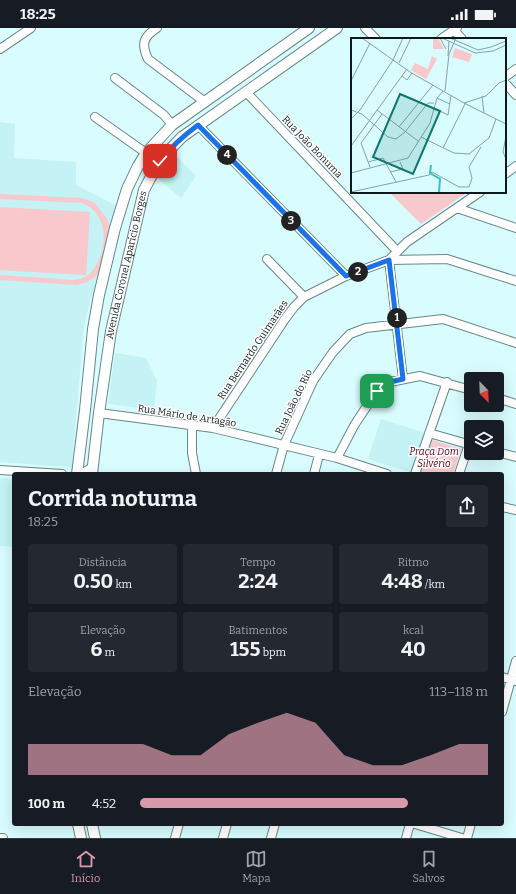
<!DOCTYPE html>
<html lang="pt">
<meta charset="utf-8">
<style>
:root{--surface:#171b24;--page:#242831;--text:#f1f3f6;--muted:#9ea1a6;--line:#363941;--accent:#d999aa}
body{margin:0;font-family:Bitter,serif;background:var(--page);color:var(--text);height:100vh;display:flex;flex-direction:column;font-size:15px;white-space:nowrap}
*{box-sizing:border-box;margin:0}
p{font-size:13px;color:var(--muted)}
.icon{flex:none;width:22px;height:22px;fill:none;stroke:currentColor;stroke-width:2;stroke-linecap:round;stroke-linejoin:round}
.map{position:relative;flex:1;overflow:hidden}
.details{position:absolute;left:12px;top:444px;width:492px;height:354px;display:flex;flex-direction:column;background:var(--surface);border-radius:4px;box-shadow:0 4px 16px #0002}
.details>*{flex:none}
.needle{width:26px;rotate:157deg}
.fabs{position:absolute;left:464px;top:344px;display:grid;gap:8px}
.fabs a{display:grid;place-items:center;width:40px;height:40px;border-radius:4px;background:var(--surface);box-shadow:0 4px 16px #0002;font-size:20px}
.pin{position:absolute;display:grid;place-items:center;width:34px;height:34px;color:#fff;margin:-17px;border-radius:8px;box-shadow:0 2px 6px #0006}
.km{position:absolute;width:20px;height:20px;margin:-10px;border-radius:50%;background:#222;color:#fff;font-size:11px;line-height:20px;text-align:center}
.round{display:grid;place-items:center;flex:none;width:42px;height:42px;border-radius:4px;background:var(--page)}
.headline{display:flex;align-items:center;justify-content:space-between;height:68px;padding:0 16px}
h1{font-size:22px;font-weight:700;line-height:30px}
.figures{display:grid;grid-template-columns:repeat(3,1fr);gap:6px;height:68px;padding:4px 16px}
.figures div{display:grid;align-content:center;border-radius:4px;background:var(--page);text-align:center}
.figures b{font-size:20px;font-weight:700}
.figures small{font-size:11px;font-weight:400}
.figures p{font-size:11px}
.chart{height:112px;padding:8px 16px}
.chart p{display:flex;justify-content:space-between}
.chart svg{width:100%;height:72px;margin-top:4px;fill:var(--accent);opacity:.7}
ul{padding:0 16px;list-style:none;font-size:13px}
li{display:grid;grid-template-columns:64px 48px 1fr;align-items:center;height:30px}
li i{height:10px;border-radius:5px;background:var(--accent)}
.status{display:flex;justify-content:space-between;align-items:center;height:28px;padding:0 20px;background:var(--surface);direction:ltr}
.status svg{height:11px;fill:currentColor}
.menu{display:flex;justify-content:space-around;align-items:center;height:56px;border-top:1px solid var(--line);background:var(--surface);font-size:11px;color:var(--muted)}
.menu a{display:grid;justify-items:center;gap:2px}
.menu .current{color:var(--accent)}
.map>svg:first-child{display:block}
.built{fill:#c5f2f4}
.green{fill:#f8c8cc}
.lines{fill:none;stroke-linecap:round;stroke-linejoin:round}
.minor-casing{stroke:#678889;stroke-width:10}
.major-casing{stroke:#678889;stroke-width:12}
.minor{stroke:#fff;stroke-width:8}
.major{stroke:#fff;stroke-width:10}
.route-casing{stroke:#fff;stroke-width:8}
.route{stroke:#1a73e8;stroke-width:5}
.labels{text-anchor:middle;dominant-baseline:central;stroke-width:3;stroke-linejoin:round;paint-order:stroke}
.street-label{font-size:10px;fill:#0d1a1b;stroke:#fff}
.park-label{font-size:10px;font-style:italic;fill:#55021a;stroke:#fff}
.inset-river{fill:none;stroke:#3bbec5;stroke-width:2}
.inset-road{fill:none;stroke:#87a2a3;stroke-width:1}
.view{fill:#0f766e;fill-opacity:0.15;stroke:#0f766e;stroke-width:2}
.inset-edge{fill:none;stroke:#0d1a1b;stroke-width:2}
</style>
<div class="status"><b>18:25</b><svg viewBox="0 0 49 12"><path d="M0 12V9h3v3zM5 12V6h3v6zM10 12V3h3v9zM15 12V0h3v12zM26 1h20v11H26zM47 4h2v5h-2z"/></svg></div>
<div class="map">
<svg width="516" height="810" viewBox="0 0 516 810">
<rect width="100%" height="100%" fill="#d9fcfe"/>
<path class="built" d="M0,94L15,96L14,130L76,134V157L117,178L84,297L72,439L0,434Z
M174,126L196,148L181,170L155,148Z
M115,325L146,330L157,353L154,382L108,376Z
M381,391L425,405L413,445L368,431Z
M0,450L14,451V519L0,518Z"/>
<path class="green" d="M389,164H468L421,196Z
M0,166L82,170L95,175L107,191L110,199L111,209L101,242L96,248L87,254L77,257L0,252V247L73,252C79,251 84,251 88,247C106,232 111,195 90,179C88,178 85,176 82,175L0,171Z
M0,179L90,184L86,247L0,242Z
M423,409L461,421L453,446H418L413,445Z"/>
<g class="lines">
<g class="minor-casing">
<path id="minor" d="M157,0C143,9 141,16 148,31L205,74
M365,0L376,11
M454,2L462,11
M441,11L457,0
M0,21L31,0
M505,49L516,41
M115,50L164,87L172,97
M505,55L516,67
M246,64L397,223
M95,89L146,125
M198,97L346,248
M505,146L516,138
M457,180L516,200
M267,231L304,269
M389,232L447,231L516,253
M389,232L403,351
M497,370L516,376
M99,385L213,400L337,430L387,446
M192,397V425L196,446
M213,400L285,291L294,279L304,269L346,248L389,232L407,214L480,164
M429,405L471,417
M497,424L516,429
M337,430L355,396L377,363L390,354L420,348L471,362
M0,442L62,446
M81,446L93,439
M276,446L284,417L313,353L333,324L350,306L366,300L443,291L516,315
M314,446L319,427
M415,446L447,354
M459,446L469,416
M502,479L516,482
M502,649L516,653
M502,684L516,633
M415,796L462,810
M0,810H3
M175,810L179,796
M223,810L227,796
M271,810L275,796
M406,810L410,796
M467,810L471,796"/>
</g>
<g class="major-casing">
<g id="major">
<path d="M77,446L85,382L93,301L99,267L115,200L127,161L138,138L146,125L172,97L309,0"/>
<path id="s1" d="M92,446L99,385L111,303L144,162C154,141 166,124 182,109L337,0"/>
<path d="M78,796L81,810"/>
<path d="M92,796L95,810"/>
</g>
</g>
<use href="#minor" class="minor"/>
<use href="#major" class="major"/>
</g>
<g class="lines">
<g class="route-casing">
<path id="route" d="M160,133C171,119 183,108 198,97L346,248L389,232L403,351L390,354L377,363"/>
</g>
<use href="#route" class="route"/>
</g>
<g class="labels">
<g class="street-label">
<text transform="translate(312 119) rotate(46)">Rua João Bonuma</text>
<text stroke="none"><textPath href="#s1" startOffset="212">Avenida Coronel Aparício Borges</textPath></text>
<text transform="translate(253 322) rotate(-56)">Rua Bernardo Guimarães</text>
<text transform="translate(294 374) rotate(-64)">Rua João do Rio</text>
<text transform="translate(187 388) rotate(9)">Rua Mário de Artagão</text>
</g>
<g class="park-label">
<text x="434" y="424">Praça Dom<tspan x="434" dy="12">Silvério</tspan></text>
</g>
</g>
<g transform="translate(351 10)">
<rect width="155" height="155" fill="#d9fcfe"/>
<path d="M82,0H87L93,11H82ZM104,10L121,16L118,24L101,19ZM81,18L86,21L75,41L60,32L64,25L77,31Z" fill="#f8c8cc"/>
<path class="inset-river" d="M80,127L79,135L89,141L88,155"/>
<path class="inset-road" d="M11,0L59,34L113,65L135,58L148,45L155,42M89,0L95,11M91,0L124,15L142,13L155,7M99,0L127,12L140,9L155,3M97,18L98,3M42,22L52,0M48,25L60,0M51,38L56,42L61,35M0,43L19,5M94,53L98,16L105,0M131,58L133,75M86,60L99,66M113,65L155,86M83,70L97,77L100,57M0,72L11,76L37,99L45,101L54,94L77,65H83M26,72L67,103M0,81L9,72L42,22M48,89L82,47M155,98L152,114L155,121M70,99L103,115L118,116M0,108L56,31M92,110L115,64M118,116L138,100L145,81M17,124L32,120L45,144M19,129L10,105L31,76M39,134L52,131L49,124M0,135L57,120L79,85L86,60L92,53M0,154L78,137L81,134L108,149H118L121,140L118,129L130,109"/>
<path class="view" d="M49,56L89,73L62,136L22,119Z"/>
<rect width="155" height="155" class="inset-edge"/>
</g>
</svg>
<div class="fabs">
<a><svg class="needle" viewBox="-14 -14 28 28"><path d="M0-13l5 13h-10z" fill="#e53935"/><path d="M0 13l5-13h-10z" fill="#9ea1a6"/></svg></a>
<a><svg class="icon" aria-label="layers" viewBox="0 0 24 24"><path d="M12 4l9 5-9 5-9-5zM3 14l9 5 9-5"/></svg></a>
</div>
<div class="pin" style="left:377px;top:363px;background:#1e9e55"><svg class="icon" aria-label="arrive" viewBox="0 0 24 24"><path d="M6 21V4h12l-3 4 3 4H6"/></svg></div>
<div class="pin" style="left:160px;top:133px;background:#d93025"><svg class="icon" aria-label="check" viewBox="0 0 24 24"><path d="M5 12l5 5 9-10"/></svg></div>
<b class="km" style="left:397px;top:290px">1</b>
<b class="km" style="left:358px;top:244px">2</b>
<b class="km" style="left:291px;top:193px">3</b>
<b class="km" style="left:227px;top:127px">4</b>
<section class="details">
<div class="headline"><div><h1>Corrida noturna</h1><p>18:25</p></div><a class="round"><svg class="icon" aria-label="share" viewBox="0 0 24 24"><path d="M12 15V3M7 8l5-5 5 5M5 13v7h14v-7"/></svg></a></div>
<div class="figures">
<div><p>Distância</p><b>0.50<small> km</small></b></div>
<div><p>Tempo</p><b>2:24</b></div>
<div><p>Ritmo</p><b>4:48<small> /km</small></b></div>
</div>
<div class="figures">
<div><p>Elevação</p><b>6<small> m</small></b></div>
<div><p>Batimentos</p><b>155<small> bpm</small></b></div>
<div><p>kcal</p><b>40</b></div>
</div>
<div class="chart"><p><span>Elevação</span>113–118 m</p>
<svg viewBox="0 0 160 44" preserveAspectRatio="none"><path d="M0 44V25L10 25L20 25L30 25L40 25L50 32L60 32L70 19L80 12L90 6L100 12L110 32L120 38L130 38L140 32L150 25L160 25V44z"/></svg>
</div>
<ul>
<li><b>100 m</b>4:52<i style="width:77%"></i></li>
</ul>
</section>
</div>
<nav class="menu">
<a class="current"><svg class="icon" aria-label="home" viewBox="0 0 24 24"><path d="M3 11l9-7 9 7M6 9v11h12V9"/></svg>Início</a>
<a><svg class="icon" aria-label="map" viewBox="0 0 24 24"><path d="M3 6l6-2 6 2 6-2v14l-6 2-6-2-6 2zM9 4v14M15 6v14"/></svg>Mapa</a>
<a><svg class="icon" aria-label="saved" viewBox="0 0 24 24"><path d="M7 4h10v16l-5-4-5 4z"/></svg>Salvos</a>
</nav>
